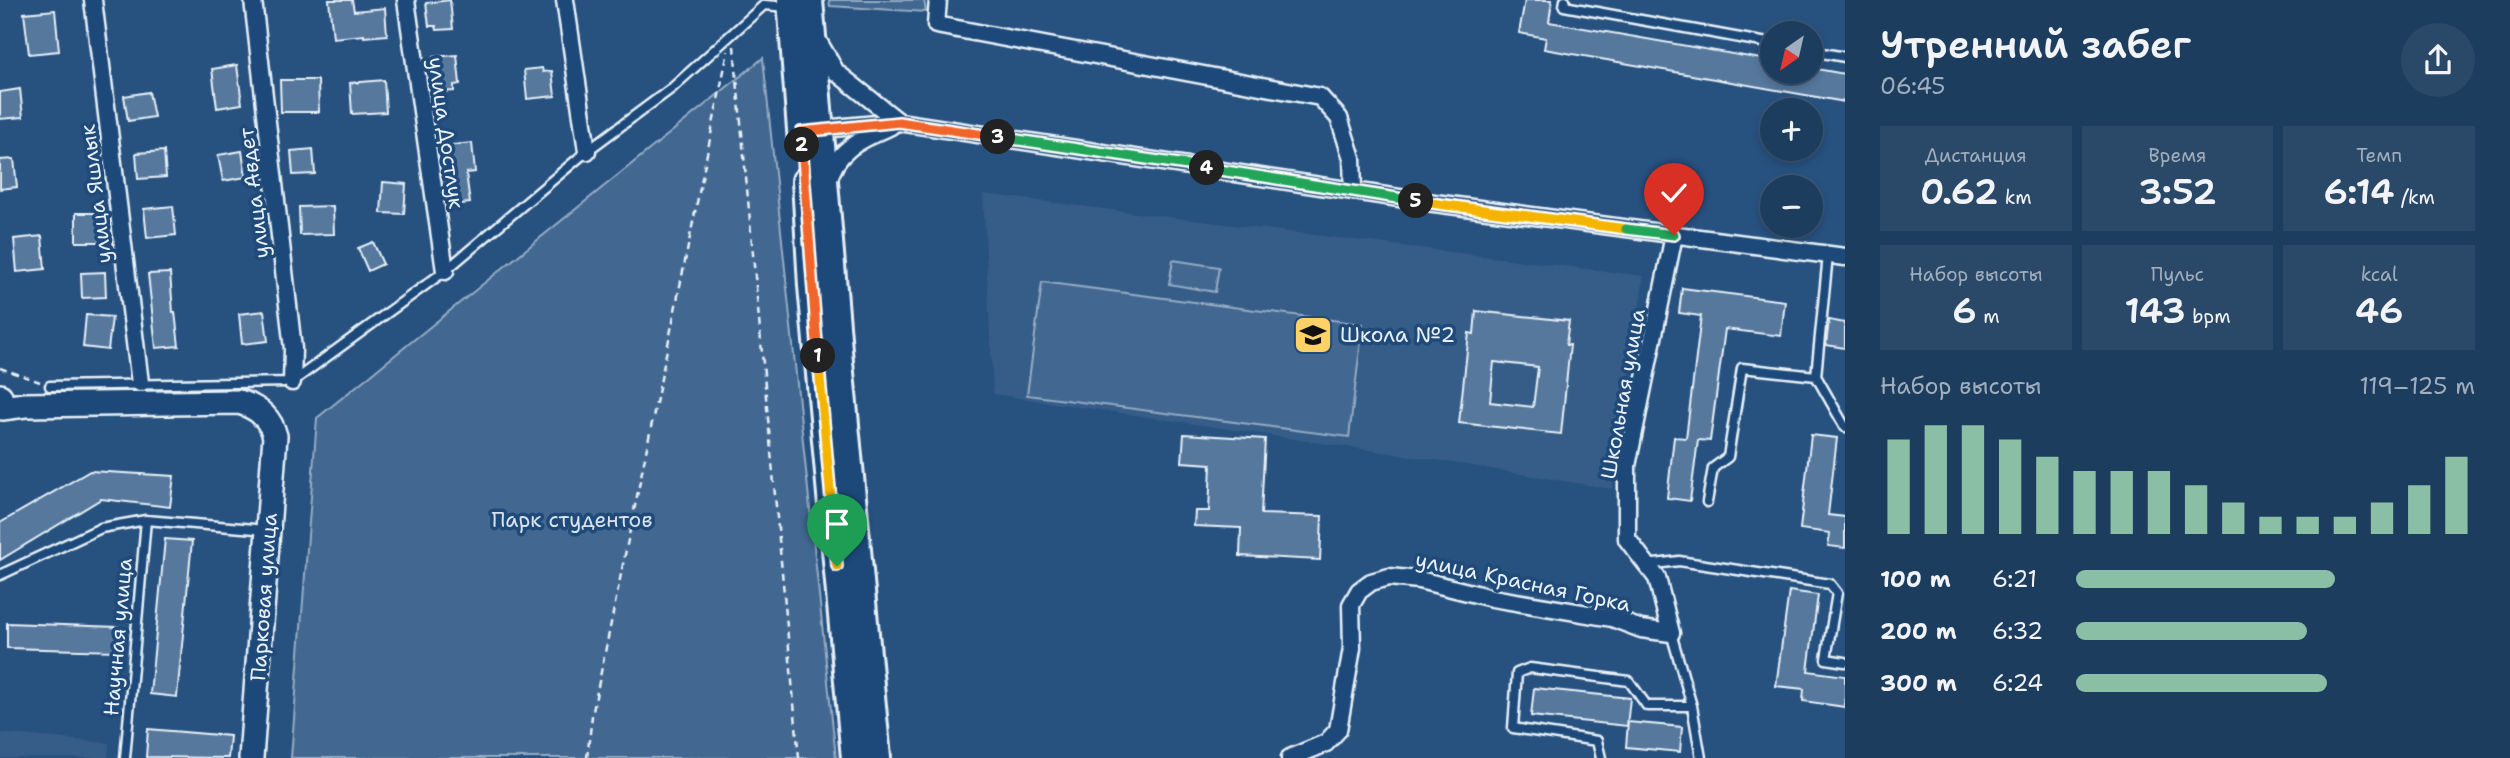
<!DOCTYPE html>
<html lang="ru">
<meta charset="utf-8">
<style>
:root{--surface:#1d3d5f;--page:#2a4868;--text:#f1f3f6;--muted:#a0aebd;--line:#3b5674;--accent:#8abfa5}
body{margin:0;font-family:"Shantell Sans",sans-serif;background:var(--page);color:var(--text);height:100vh;display:flex;flex-direction:column;font-size:26px;white-space:nowrap}
*{box-sizing:border-box;margin:0}
p{font-size:23px;color:var(--muted)}
.icon{flex:none;width:38px;height:38px;fill:none;stroke:currentColor;stroke-width:2;stroke-linecap:round;stroke-linejoin:round}
.map{position:relative;flex:1;overflow:hidden}
.side{display:flex;flex-direction:column;background:var(--surface);width:665px}
.side>*{flex:none}
.needle{width:46px;rotate:214deg}
.fabs{position:absolute;left:1760px;top:21px;display:grid;gap:14px}
.fabs a{display:grid;place-items:center;width:63px;height:63px;border-radius:50%;background:var(--surface);box-shadow:0 4px 10px #0003,0 0 0 2px var(--line);font-size:35px}
.pin{position:absolute;display:grid;place-items:center;width:60px;height:60px;color:#fff;margin:-72px -30px;border-radius:50% 50% 50% 0;rotate:-45deg;box-shadow:0 0 7px #0007}
.pin .icon{rotate:45deg}
.km{position:absolute;width:35px;height:35px;margin:-18px;border-radius:50%;background:#222;color:#fff;font-size:19px;line-height:35px;text-align:center}
.round{display:grid;place-items:center;flex:none;width:74px;height:74px;border-radius:37px;background:var(--page)}
.summary{display:flex;align-items:center;justify-content:space-between;height:119px;padding:0 35px}
h1{font-size:38px;font-weight:600;line-height:52px}
.stats{display:grid;grid-template-columns:repeat(3,1fr);gap:10px;height:119px;padding:7px 35px}
.stats div{display:grid;align-content:center;border-radius:0px;background:var(--page);text-align:center}
.stats b{font-size:35px;font-weight:600}
.stats small{font-size:19px;font-weight:400}
.stats p{font-size:19px}
.chart{height:196px;padding:14px 35px}
.chart p{display:flex;justify-content:space-between}
.chart svg{width:100%;height:126px;margin-top:7px;stroke:var(--accent);stroke-width:6}
ul{padding:0 35px;list-style:none;font-size:23px}
li{display:grid;grid-template-columns:112px 84px 1fr;align-items:center;height:52px}
li i{height:18px;border-radius:9px;background:var(--accent)}
main{display:flex;flex:1;min-height:0}
.map>svg:first-child{display:block}
.built{fill:#355d88}
.green{fill:#436891;stroke:#96acc4;stroke-width:2}
.building{fill:#57789d;stroke:#e8f1f8;stroke-width:2;fill-rule:evenodd}
.lines{fill:none;stroke-linecap:round;stroke-linejoin:round}
.lane-casing{stroke:#e8f1f8;stroke-width:13}
.street-casing{stroke:#e8f1f8;stroke-width:21}
.secondary-casing{stroke:#e8f1f8;stroke-width:28}
.primary-casing{stroke:#e8f1f8;stroke-width:32}
.path{stroke:#e8f1f8;stroke-width:2.5;stroke-dasharray:7 5;stroke-linecap:butt}
.lane{stroke:#1f4a7a;stroke-width:8}
.street{stroke:#1f4a7a;stroke-width:16}
.secondary{stroke:#1f4a7a;stroke-width:23}
.primary{stroke:#1f4a7a;stroke-width:26}
.split-1-casing{stroke:#fff;stroke-width:14}
.split-2-casing{stroke:#fff;stroke-width:14}
.split-3-casing{stroke:#fff;stroke-width:14}
.split-4-casing{stroke:#fff;stroke-width:14}
.split-5-casing{stroke:#fff;stroke-width:14}
.split-6-casing{stroke:#fff;stroke-width:14}
.split-7-casing{stroke:#fff;stroke-width:14}
.split-1{stroke:#f5b400;stroke-width:9}
.split-2{stroke:#f0652b;stroke-width:9}
.split-3{stroke:#f0652b;stroke-width:9}
.split-4{stroke:#22a559;stroke-width:9}
.split-5{stroke:#22a559;stroke-width:9}
.split-6{stroke:#f5b400;stroke-width:9}
.split-7{stroke:#22a559;stroke-width:9}
.labels{text-anchor:middle;dominant-baseline:central;stroke-width:7;stroke-linejoin:round;paint-order:stroke}
.street-label{font-size:21px;fill:#e8f1f8;stroke:#1f4a7a}
.poi-label{font-size:21px;fill:#e8f1f8;stroke:#1f4a7a;text-anchor:start}
.park-label{font-size:21px;fill:#d8e3ee;stroke:#1f4a7a}
</style>
<main>
<div class="map">
<svg width="1845" height="758" viewBox="0 0 1845 758">
<rect width="100%" height="100%" fill="#27517f"/>
<filter id="ink" filterUnits="userSpaceOnUse"><feTurbulence type="fractalNoise" baseFrequency=".0143" numOctaves="2"/><feDisplacementMap in="SourceGraphic" scale="14" xChannelSelector="R" yChannelSelector="G"/><feConvolveMatrix kernelMatrix="1 2 1 2 8 2 1 2 1" color-interpolation-filters="sRGB"/></filter>
<g filter="url(#ink)">
<path class="built" d="M983,194L1644,276L1612,489L1442,461L993,394Z
M1,733L109,743L108,758H0Z"/>
<path class="green" d="M829,0H924L926,12L830,6Z
M763,58L836,758H291L317,418Z
M1173,260L1219,267L1215,292L1169,284Z
M1042,282L1363,324L1349,437L1027,395Z"/>
<path class="building" d="M329,0H352L354,11L385,8L387,35L364,37V35L333,38Z
M450,0L453,29L437,30L436,26H429L426,3Z
M1525,0H1552L1549,22L1773,61V72H1811V68L1845,74V102L1544,49L1546,38L1519,33Z
M55,10L59,51L29,54L24,13Z
M457,55L460,84L454,85V91L442,92L441,86L435,87L433,57Z
M237,65L242,104L217,108L212,69Z
M542,68L543,72L552,71L555,96L527,99L524,70Z
M280,80H318L319,112H281Z
M384,80L386,112L352,114L350,83Z
M20,89L23,117L0,119V92Z
M149,92L154,117L128,121L124,96Z
M472,143L475,172L466,173L470,203L448,205L443,146Z
M313,149L315,174L293,175L291,151Z
M164,151L166,177L138,179L136,153Z
M242,151L246,177L223,181L218,155Z
M14,159L17,187L0,189V160Z
M383,182L406,184L404,214L381,213Z
M173,206L176,235L147,238L144,209Z
M333,206L334,234L300,235L299,207Z
M76,213H97V218H103V242H76Z
M42,236L45,269L17,272L14,239Z
M373,242L383,264L368,271L358,248Z
M105,272L106,297L82,298L81,273Z
M170,273L173,312H175L179,346L156,348L148,274Z
M1682,288L1785,301L1781,336L1725,329L1710,441L1698,440L1690,501L1667,498L1674,437L1686,438L1701,316L1679,313Z
M264,311L268,341L242,344L239,314Z
M1476,311L1569,321L1566,345H1570L1561,434L1459,423L1469,333L1474,334ZM1494,362L1538,367L1533,407L1490,402Z
M86,315L112,317L108,350L83,347Z
M1829,320L1845,323V348L1826,345Z
M1184,434L1265,439L1261,514L1322,516L1320,560L1240,556L1241,528L1194,526L1195,511H1209L1211,464L1182,462Z
M1811,435L1837,438L1828,515L1845,517V548L1828,546L1830,533L1800,529Z
M90,471L174,476L170,507L101,499L0,560V523Z
M165,539L192,541L177,697L150,694Z
M1789,591L1818,595L1808,671L1845,676V707L1803,701L1804,689L1776,686Z
M7,623L118,627L117,651L7,648Z
M1534,688L1630,698L1627,726L1531,716Z
M1628,722L1682,727L1680,752L1626,747Z
M148,729L230,736L228,758L146,757Z"/>
<g class="lines">
<g class="lane-casing">
<path id="lane" d="M1565,0L1564,6L1773,44
M1811,51L1845,57
M1816,376L1845,427
M50,386L292,382L445,271L587,151L672,88L764,5L788,7
M1707,502L1713,468L1728,457L1742,368L1816,376L1828,255
M1647,565L1679,561L1830,584L1837,593L1826,659L1845,662
M0,575L101,528L146,520L267,530
M1671,633L1692,706L1701,758
M125,758L146,520
M1601,758L1597,741L1513,728L1517,673L1530,668L1629,681L1647,706H1692"/>
</g>
<g class="street-casing">
<path id="street" d="M93,0L140,383
M253,0L293,349L292,382
M406,0L445,271
M565,0L587,151
M938,0L936,25L1320,97L1339,118L1352,158L1353,190
M818,41L836,72L899,122
M811,130L899,122L1419,201L1845,257
M828,183C835,149 862,139 891,126
M1290,758L1326,743L1338,730L1352,648L1351,605L1359,591L1371,582L1389,577L1419,580L1492,598L1612,618L1641,629L1671,633L1657,578L1627,539V466L1674,235"/>
</g>
<g class="secondary-casing">
<path id="secondary" d="M0,396L2,408L25,405L239,402C257,407 270,417 275,436L251,758"/>
</g>
<g class="primary-casing">
<path id="primary" d="M791,0L802,143
M809,0L839,362L877,758
M806,181L812,286L855,758"/>
</g>
<path class="path" d="M734,46L799,758
M0,368L40,382
M587,758L592,716L728,51"/>
<use href="#lane" class="lane"/>
<use href="#street" class="street"/>
<use href="#secondary" class="secondary"/>
<use href="#primary" class="primary"/>
</g>
</g>
<g class="lines" filter="url(#ink)">
<g class="split-1-casing">
<path id="split-1" d="M818,356L837,566"/>
</g>
<g class="split-2-casing">
<path id="split-2" d="M802,145L818,356"/>
</g>
<g class="split-3-casing">
<path id="split-3" d="M802,145L801,132L899,122L998,137"/>
</g>
<g class="split-4-casing">
<path id="split-4" d="M998,137L1207,168"/>
</g>
<g class="split-5-casing">
<path id="split-5" d="M1207,168L1416,201"/>
</g>
<g class="split-6-casing">
<path id="split-6" d="M1416,201L1626,229"/>
</g>
<g class="split-7-casing">
<path id="split-7" d="M1626,229L1674,235"/>
</g>
<use href="#split-1" class="split-1"/>
<use href="#split-2" class="split-2"/>
<use href="#split-3" class="split-3"/>
<use href="#split-4" class="split-4"/>
<use href="#split-5" class="split-5"/>
<use href="#split-6" class="split-6"/>
<use href="#split-7" class="split-7"/>
</g>
<defs>
<g id="school-square" transform="scale(2.0125)"><rect x="-9" y="-9" width="18" height="18" rx="4" fill="#ffd166" stroke="#1f4a7a"/><path d="M0-5L7-2L0 1L-7-2ZM-4 1L0 2.5L4 1V4Q0 6-4 4Z" fill="#111"/></g>
</defs>
<g fill-rule="evenodd">
<use href="#school-square" x="1313" y="335"/>
</g>
<g class="labels">
<g class="street-label">
<text transform="translate(446 133) rotate(82)">улица Достлук</text>
<text transform="translate(254 193) rotate(-97)">улица Авдет</text>
<text transform="translate(96 194) rotate(-97)">улица Яшлык</text>
<text transform="translate(1623 394) rotate(-80)">Школьная улица</text>
<text transform="translate(1523 582) rotate(12)">улица Красная Горка</text>
<text transform="translate(264 597) rotate(-86)">Парковая улица</text>
<text transform="translate(118 637) rotate(-85)">Научная улица</text>
</g>
<g class="poi-label">
<text x="1340" y="335">Школа №2</text>
</g>
<g class="park-label">
<text x="572" y="520">Парк студентов</text>
</g>
</g>
</svg>
<div class="fabs">
<a><svg class="needle" viewBox="-14 -14 28 28"><path d="M0-13l5 13h-10z" fill="#e53935"/><path d="M0 13l5-13h-10z" fill="#a0aebd"/></svg></a>
<a>+</a>
<a>−</a>
</div>
<div class="pin" style="left:837px;top:566px;background:#1e9e55"><svg class="icon" aria-label="arrive" viewBox="0 0 24 24"><path d="M6 21V4h12l-3 4 3 4H6"/></svg></div>
<div class="pin" style="left:1674px;top:235px;background:#d93025"><svg class="icon" aria-label="check" viewBox="0 0 24 24"><path d="M5 12l5 5 9-10"/></svg></div>
<b class="km" style="left:818px;top:356px">1</b>
<b class="km" style="left:802px;top:145px">2</b>
<b class="km" style="left:998px;top:137px">3</b>
<b class="km" style="left:1207px;top:168px">4</b>
<b class="km" style="left:1416px;top:201px">5</b>
</div>
<section class="side">
<div class="summary"><div><h1>Утренний забег</h1><p>06:45</p></div><a class="round"><svg class="icon" aria-label="share" viewBox="0 0 24 24"><path d="M12 15V3M7 8l5-5 5 5M5 13v7h14v-7"/></svg></a></div>
<div class="stats">
<div><p>Дистанция</p><b>0.62<small> km</small></b></div>
<div><p>Время</p><b>3:52</b></div>
<div><p>Темп</p><b>6:14<small> /km</small></b></div>
</div>
<div class="stats">
<div><p>Набор высоты</p><b>6<small> m</small></b></div>
<div><p>Пульс</p><b>143<small> bpm</small></b></div>
<div><p>kcal</p><b>46</b></div>
</div>
<div class="chart"><p><span>Набор высоты</span>119–125 m</p>
<svg viewBox="0 0 160 44" preserveAspectRatio="none"><path d="M5 44V11M15 44V6M25 44V6M35 44V11M45 44V17M55 44V22M65 44V22M75 44V22M85 44V27M95 44V33M105 44V38M115 44V38M125 44V38M135 44V33M145 44V27M155 44V17"/></svg>
</div>
<ul>
<li><b>100 m</b>6:21<i style="width:65%"></i></li>
<li><b>200 m</b>6:32<i style="width:58%"></i></li>
<li><b>300 m</b>6:24<i style="width:63%"></i></li>
</ul>
</section>
</main>
